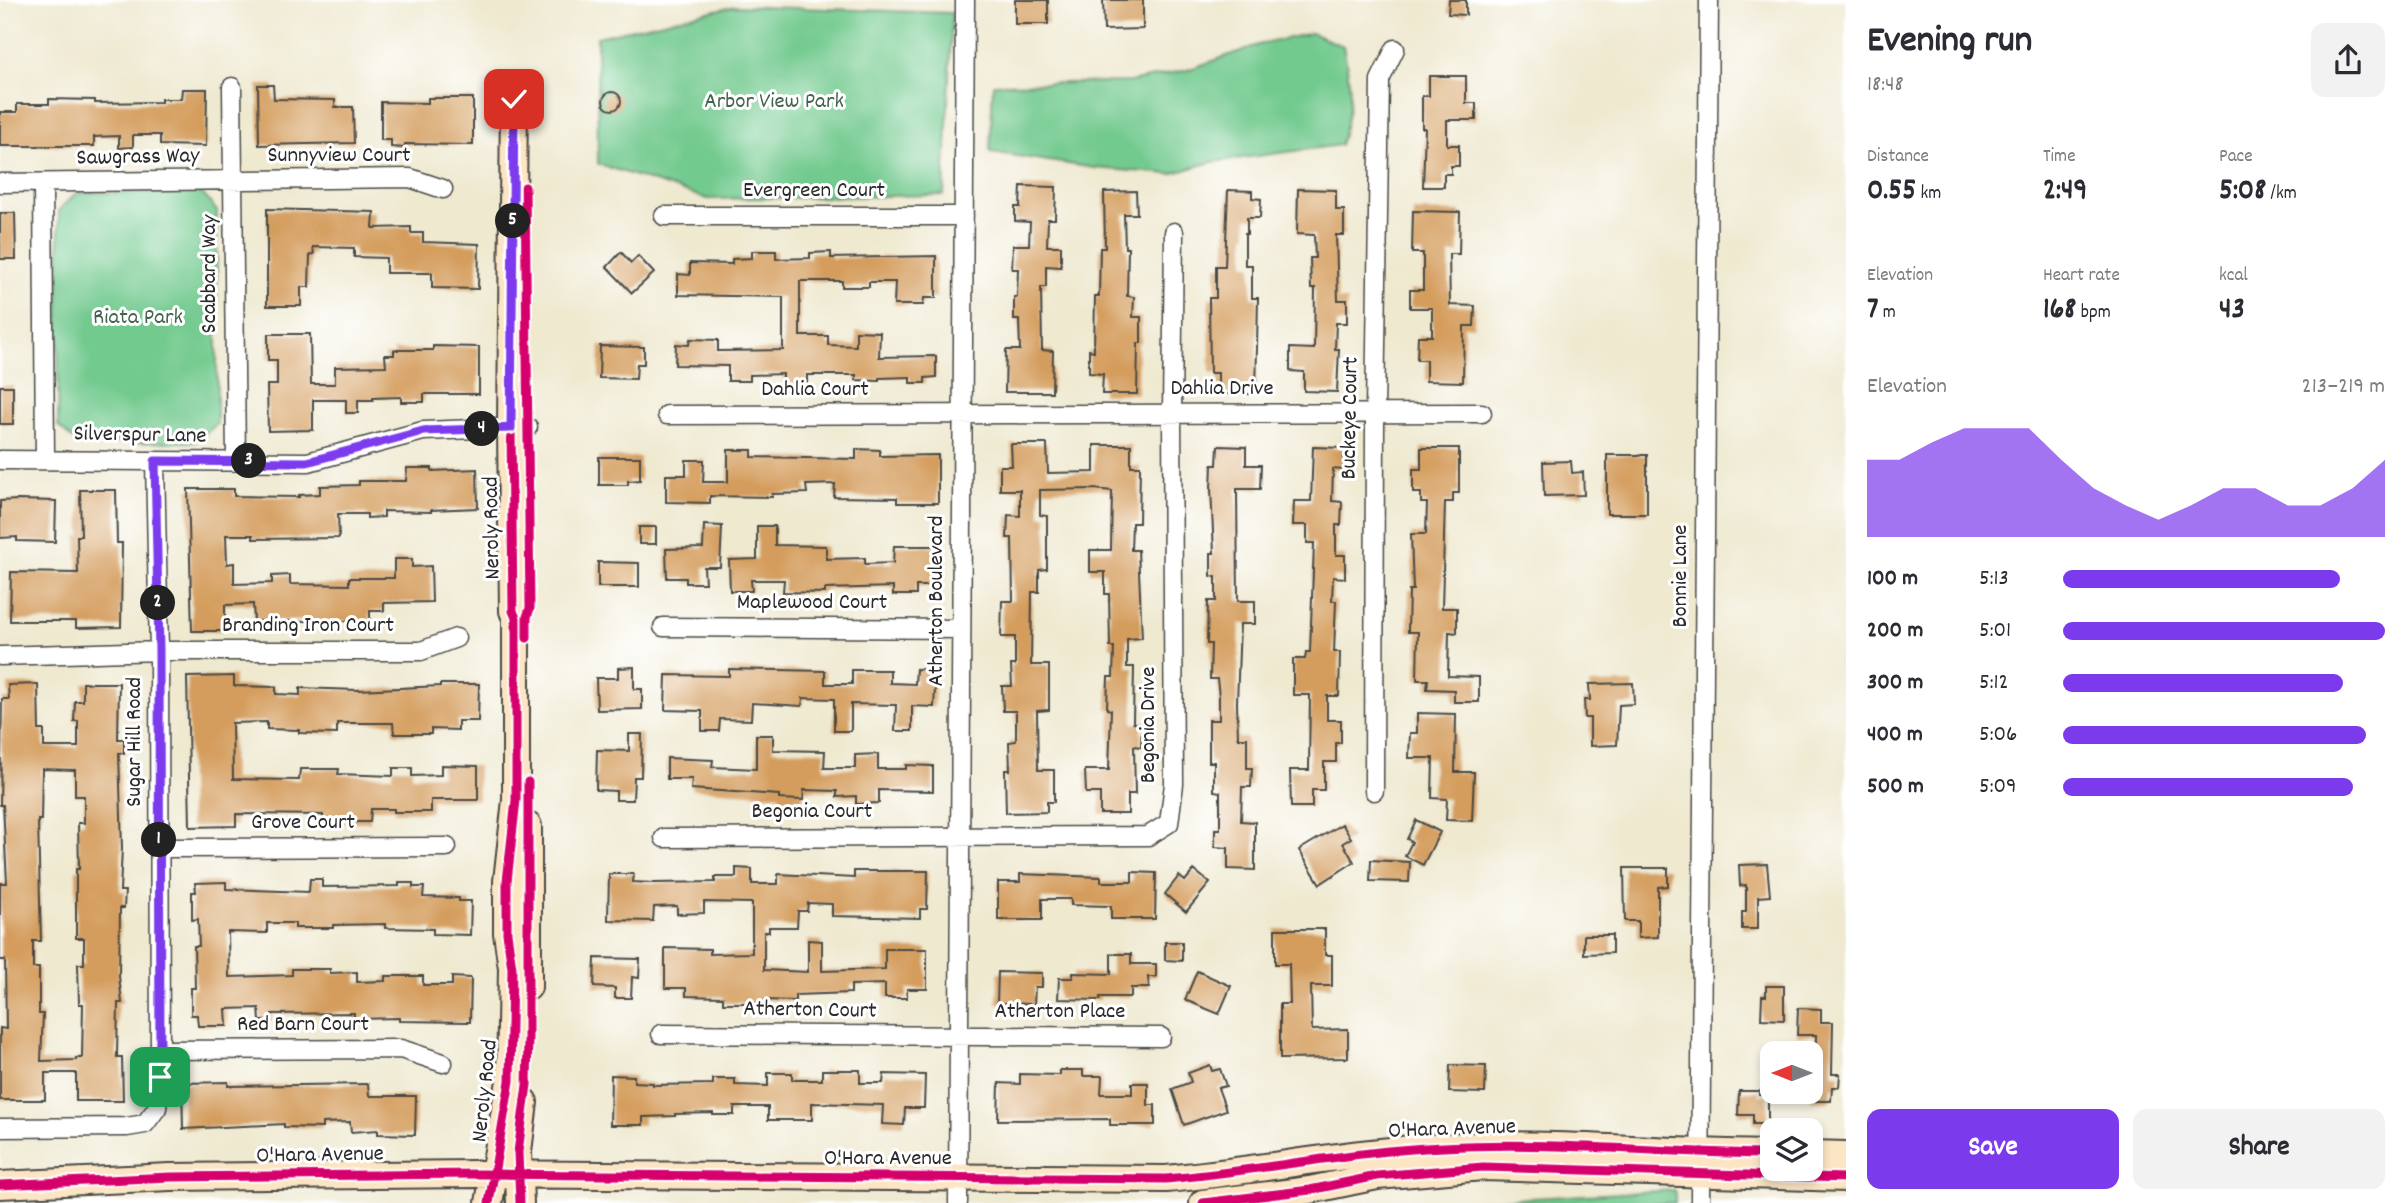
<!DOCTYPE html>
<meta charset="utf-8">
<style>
:root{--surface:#fff;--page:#f2f2f3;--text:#2b2b33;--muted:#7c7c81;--accent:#7c3aed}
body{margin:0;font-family:Dekko,sans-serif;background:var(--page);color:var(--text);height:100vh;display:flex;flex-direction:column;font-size:26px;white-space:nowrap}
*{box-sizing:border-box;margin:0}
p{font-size:23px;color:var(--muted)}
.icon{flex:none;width:38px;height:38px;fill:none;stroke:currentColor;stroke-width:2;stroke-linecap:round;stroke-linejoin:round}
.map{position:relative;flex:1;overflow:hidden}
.sheet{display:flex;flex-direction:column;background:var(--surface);width:560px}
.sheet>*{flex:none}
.needle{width:46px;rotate:270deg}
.tools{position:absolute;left:1760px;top:1041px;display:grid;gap:14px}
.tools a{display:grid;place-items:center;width:63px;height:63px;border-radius:14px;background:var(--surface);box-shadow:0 4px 10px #0003;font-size:35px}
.pin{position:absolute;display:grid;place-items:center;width:60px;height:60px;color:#fff;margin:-30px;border-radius:14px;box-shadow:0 4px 10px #0006}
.km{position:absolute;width:35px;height:35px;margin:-18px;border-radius:50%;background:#222;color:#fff;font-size:19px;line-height:35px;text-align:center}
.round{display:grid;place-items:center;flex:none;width:74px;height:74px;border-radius:14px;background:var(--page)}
.head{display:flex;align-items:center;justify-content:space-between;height:119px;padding:0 21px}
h1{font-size:38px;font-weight:700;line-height:52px}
.stats{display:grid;grid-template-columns:repeat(3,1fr);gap:10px;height:119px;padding:7px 21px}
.stats div{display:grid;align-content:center}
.stats b{font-size:30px;font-weight:700}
.stats small{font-size:19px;font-weight:400}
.stats p{font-size:19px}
.chart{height:196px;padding:14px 21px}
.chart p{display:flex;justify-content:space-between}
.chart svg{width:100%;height:126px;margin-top:7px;fill:var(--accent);opacity:.7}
.primary-button{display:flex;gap:14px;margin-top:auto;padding:14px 21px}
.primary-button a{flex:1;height:80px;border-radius:14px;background:var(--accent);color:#fff;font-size:28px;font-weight:700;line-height:80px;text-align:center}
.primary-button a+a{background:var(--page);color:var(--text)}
ul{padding:0 21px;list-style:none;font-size:23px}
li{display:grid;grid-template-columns:112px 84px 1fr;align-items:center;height:52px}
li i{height:18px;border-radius:9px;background:var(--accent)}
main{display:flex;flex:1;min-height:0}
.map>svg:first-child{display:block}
.green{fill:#73ca8f;stroke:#4f7a5d;stroke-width:2}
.building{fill:#d49d5d;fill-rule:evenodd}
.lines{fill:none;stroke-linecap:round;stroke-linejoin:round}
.street-casing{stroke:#484844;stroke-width:21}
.secondary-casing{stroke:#484844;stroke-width:30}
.street{stroke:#fff;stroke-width:18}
.secondary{stroke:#fce5c4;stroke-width:26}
.cycleway-casing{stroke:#fff;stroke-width:13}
.cycleway{stroke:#d6006c;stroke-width:9}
.route-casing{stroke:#fff;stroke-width:14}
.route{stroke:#7c3aed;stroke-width:9}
.labels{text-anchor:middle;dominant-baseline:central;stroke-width:6;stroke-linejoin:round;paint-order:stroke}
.park-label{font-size:23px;fill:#44634e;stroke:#fff}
.street-label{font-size:23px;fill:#2b2b2b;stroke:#fff}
</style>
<main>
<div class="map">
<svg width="1846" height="1203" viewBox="0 0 1846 1203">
<rect width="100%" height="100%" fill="#fff"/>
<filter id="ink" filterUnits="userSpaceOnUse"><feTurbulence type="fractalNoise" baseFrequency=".0143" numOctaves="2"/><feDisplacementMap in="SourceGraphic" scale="14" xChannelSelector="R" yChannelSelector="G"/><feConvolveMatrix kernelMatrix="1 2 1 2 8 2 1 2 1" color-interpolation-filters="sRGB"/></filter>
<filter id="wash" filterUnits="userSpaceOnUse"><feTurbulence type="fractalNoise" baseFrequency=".00686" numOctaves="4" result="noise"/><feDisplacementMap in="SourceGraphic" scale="28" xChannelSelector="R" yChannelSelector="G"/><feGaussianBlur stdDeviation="1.57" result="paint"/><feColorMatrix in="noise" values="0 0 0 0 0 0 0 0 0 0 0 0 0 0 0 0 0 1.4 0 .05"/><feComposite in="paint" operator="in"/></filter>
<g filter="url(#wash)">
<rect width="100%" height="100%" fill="#efe9d0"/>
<path class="green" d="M734,6L952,13L944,195L708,199L598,164L597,37Z
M1311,33L1343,46C1352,89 1353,103 1340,145L1212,162L1171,174L1094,168L990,152L993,84L1130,82L1187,70L1258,45Z
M201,192L217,211V424L195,442L77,443L58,426L59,210L76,193Z
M1675,1190V1203H1478V1201Z"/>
<g id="blocks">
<path class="building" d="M1015,0H1048V24H1015Z
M1103,0H1143V29L1104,30Z
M1449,0H1466V15L1448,14Z
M1429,76H1466V103H1476V120H1447V145H1459V166H1451V174H1444V187H1423L1425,128H1422V96H1429Z
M258,85H273L274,99L335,100V107H353L354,143L259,145Z
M182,89H207L206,146L160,145V135H133V147L119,148V136L94,137V146H0V112H17V104H49V99L95,100V103L161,102V99H181Z
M603 101a9 9 0 1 1 18 0a9 9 0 1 1-18 0Z
M428,98H473V145L405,144V148L391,147V140H381V102L428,103Z
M1021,186L1056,187L1055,219H1048L1047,246H1061V267L1046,266V287H1041L1042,350L1053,351L1052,392H1005L1006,350H1020L1019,320H1014V297H1017L1018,269H1012L1013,245H1029L1030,222L1015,221V207H1020Z
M1298,189L1336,190V210H1344V235H1336L1338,300H1347V323H1336L1335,349H1339L1337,392L1304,391V372L1290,371V348L1314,349L1315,288H1311L1310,258H1315L1314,235L1297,234Z
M1228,190L1252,191V198L1261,199L1260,218H1247V234H1245V265H1252V298H1258L1256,394H1218V373H1210L1209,298H1216V266H1225Z
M1136,191L1137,214H1124L1125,248H1128L1127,296L1134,297L1133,317H1141V343H1138L1137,394H1102L1103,374L1089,373V350L1094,351L1095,296H1099L1100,248H1105L1104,192Z
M267,209L374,212L373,228L411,227V233H423V242L479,244L478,289L432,288V273H386V258L354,257V248L313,247L314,254L310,255L309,287H301V306H267Z
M1413,211L1460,212L1459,254H1449L1450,305L1475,306L1474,326H1464L1463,382L1426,381V360H1417L1418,336H1432V308H1410V290H1423V253H1412Z
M0,213H15L16,259H0Z
M752,251H776V259L810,258V253L831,252V258L936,256V298H924L923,305H894L895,282H869V287H842V281H800V336H828V345L856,346V331L880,332L879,357L936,356V377L925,378V383H910V377L879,378V381L856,380V375H807V384H783V374L750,375V381H728V366L675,365L676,344L689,345L690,339L718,340V351L783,350V297L678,295V274L690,275V263L732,264V259L752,258Z
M621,252L631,263L638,256L654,273L632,293L607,267Z
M268,334H310L311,384H335V367L386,366L385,355H394V350H433V346L479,347V394H424V402H401V397L373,398V400H358V413H346V400H313V430L268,431L267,385H277V360H268Z
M600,346L644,347V364H637L636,379L599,378Z
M0,386H13V424H0Z
M1011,444H1047L1048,473L1094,472V445H1131V466H1140L1139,523H1132L1131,550H1138L1142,638L1127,639V667H1134L1133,723L1142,724L1141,747L1134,746L1135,794H1128V814H1100V793H1086L1085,770H1109L1111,710L1107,709L1108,677H1113L1114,647H1110L1109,594H1105V572H1090V550H1111L1112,491L1094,489L1040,490V515L1047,516V569L1039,570V592H1032L1031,665H1049V710L1037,711L1038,770H1054V802H1047V812L1006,813L1005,770H1010L1009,742L1016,741V711H1003L1002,686H1012L1011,665H1015V637H1001L1002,601H1013L1012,538H1007L1008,515L1020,516V490H1000V466H1012Z
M1218,446L1246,447V465H1261L1260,489H1237L1238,601H1255V624H1240L1237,703L1238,738H1247V768H1252L1251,787H1242L1241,821L1255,822V870L1228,869V848L1215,847V829H1220V792L1214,791V762H1209V720H1219V696L1217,679H1210L1211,644H1207L1208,601H1216V577L1211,576V553H1214L1211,488L1212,465H1217Z
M1313,447L1344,448V470L1333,469L1332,501L1342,502L1341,525H1336V555H1345V578L1333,577L1332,601H1336L1334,652H1340L1339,696H1327V720H1341V743H1336V762H1324V790H1312V807H1291L1290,770H1309L1310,695H1293V659H1305L1306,652H1310L1314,543H1307V525H1293L1294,501H1311Z
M1421,448H1459V493H1453V502H1445L1442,608H1457V633L1449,632L1448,676L1479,677V702H1454V690L1427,689L1428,680H1417L1418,632H1408L1409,590H1413L1411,534H1426L1427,503H1421V493H1413V469H1421Z
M856,449L880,450V456L938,455V503H897V498L834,497L835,484L806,485L807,493L772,494V497L710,496V503L666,502V475H686V460H704L703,482H728V450H752V457L856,459Z
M1607,455H1647V514H1607Z
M599,457H640V480L628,481V485H599Z
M1571,461L1572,473L1583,472L1584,495L1544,496L1543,462Z
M407,468H432V471L477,469L478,508L431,510V512L384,511V517L367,518V514H338L339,538L253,539V535H226L227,564L234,563V584L272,583V576L290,575V584L349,585V578H394V559H412V567L431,566L432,602L384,603V611H370V621H254L253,604L225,605V631H192L188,489H234V496L299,497V495L320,494V486L359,485V481H406Z
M80,490H116L117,543H122L121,627L76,628V621H10L11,572L78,573L77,536H81Z
M18,500L56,501L55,542L17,541V537L0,538V501Z
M704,525L722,526L720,567H704L705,583H686V578H667L666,549L703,548Z
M757,526H775V545L826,546V559L865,558V564L893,563L894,546H938L937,586H916V595H893V587L825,589V593L783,592L784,580H751L752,591H730L729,560L757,559Z
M639,527H656V544H639Z
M598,562L639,563V587H598Z
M634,667V689H642V709L597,710L596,678H618V668Z
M729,669L825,671V684H852V670H890V683L915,684L916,669L936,670L934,707L912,706V731H895L896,705L851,704V731H834V699L803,698L802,706L752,703L751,720L720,719L719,731H702V711L665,710L666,675L729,676Z
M234,676V686L276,687V694L300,695V688L358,690L440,686V684H479L478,721H458V730L431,729V734H394L393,723H337V734L299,733V730L267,729V722L232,723L233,779L299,780L300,769H339L338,774L393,776V768H412V776L441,775V765L478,766V800H431V812H394V809H371L370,822H323V815L236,814V826L190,827L187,677Z
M83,683H119L118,739H124V753H119L122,848L120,891H125L124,908H120L119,976L122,1003H118L117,1057H122L123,1101H76V1073H45V1100H0V1028L6,1029L5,960H0V883H7L3,805H0L2,699H9L8,685L38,684L39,730H44V747H78V721H74L75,701H83ZM42,769L75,770V796H84V823H78L79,869H76V938H84V964H78L79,1004H83L82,1058H76V1060L41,1061L43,1014H39V968H33V941H41L38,820H41Z
M1633,683L1634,704L1619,705L1617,745L1590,746V718H1585L1584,700H1590L1589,684Z
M1417,713L1456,714L1455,772H1474L1472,821L1446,820L1447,799L1432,798L1433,758H1409L1410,733H1417Z
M629,734H642L641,777H634L633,800H616V791L596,790L597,750L629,751Z
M756,735H773V750L825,751L824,768H855V755L878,754V769H906V765L933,766V791L879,790V803L856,804V796L837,797V791L804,790L803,800L779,799V795L691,789L692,779H667V758L713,760L712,767L756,769Z
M1416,820L1440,832L1423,865L1405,856L1412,842L1407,839Z
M1342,824L1351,838L1343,843L1354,862L1320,884L1299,850Z
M1371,860L1410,862L1409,882L1370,881Z
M1767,864L1770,896L1758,897V929H1742V912H1746V885L1740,886L1739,865Z
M736,868L752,869V884H778V874L854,878V871H928L927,909H920V918L832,916V904L808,903L807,911H798L797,927H769V932H764V970L808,972V940L822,941V971L885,969V949H927V989H907V998H885V984L851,985V993L795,995V1001L765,1000V1003H723V997L686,996V988H665V948L710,949V954L752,953V903L704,902V913L677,914V906L654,907L653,921L608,920L609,874H634L633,882L654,883L715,882V877H736Z
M1624,868H1668V886L1658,887V937L1638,938V921H1625Z
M1194,870L1210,883L1186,912L1165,894L1179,876L1185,881Z
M1132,872L1156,873L1155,919H1111V906L1071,905V899H1042V920H998V882H1020V874L1101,877V882H1132Z
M310,879H322V887L399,886V883H413V887H424L423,897L459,898V901H471L470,935L433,934V929L385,928V924L333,925V928H295V923H267V933L228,932L229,977L292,975V969H330V973L357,972V982L385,981V976H423V985H452V977L471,978L470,1022L399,1021V1018L354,1019V1013L272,1014V1021H260L259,1008L226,1009L227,1026H198L197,1015H191V988H195L194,946H199L198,919L192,920V892H196L195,883L226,882V889L309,892Z
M1275,929H1325V955H1332V986H1311L1312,1030L1348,1029V1058L1280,1059V1004H1290L1289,964H1275Z
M1584,935H1612V953L1584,954Z
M1165,942H1182V961L1165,960Z
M1111,954H1131V964H1156V977H1148L1149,988H1131V997H1100V1000L1058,999L1059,978H1073V973L1111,974Z
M595,958L640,959L639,978L632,977L631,998H615V988L594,987Z
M1197,971L1231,986L1219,1014L1185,1000Z
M998,972L1042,973V987H1035L1034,1004L997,1003Z
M1766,986H1784V1020L1761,1019L1762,996H1766Z
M1798,1008L1821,1009V1022H1833L1832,1074H1840L1839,1087H1832L1831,1101H1811V1074H1815L1816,1035H1797Z
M1210,1065L1212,1071L1220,1069L1226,1086L1218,1088L1226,1110L1184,1125L1172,1089L1191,1082L1188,1073Z
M1450,1065L1486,1066L1485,1093L1449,1092Z
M822,1070H860V1083H883L884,1074L925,1075L924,1108H905L904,1125L882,1124L883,1105L812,1103V1120H768V1107H734V1115H713V1113L675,1114V1116L643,1117V1125H610L611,1075L634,1076V1082L653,1083V1085L713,1084V1079H735V1085L768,1086V1073H792V1080H822Z
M1060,1070H1083V1076H1102L1101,1094H1132V1083H1148V1105H1155V1125H1110V1119L998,1120L999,1083L1020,1084V1074L1060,1075Z
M228,1082V1086L368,1084L369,1096H416L415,1135L378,1134V1130L351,1132L350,1122L322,1123V1128L284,1127V1124L183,1129L182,1083Z
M1739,1091H1759V1095H1768V1124H1753V1115H1738Z"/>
</g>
</g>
<g filter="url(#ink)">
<use href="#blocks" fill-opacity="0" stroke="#484844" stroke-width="2"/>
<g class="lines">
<g class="street-casing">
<path id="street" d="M232,87L236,461
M0,183L410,178L443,189
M43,184L45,459
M664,216H964
M667,415L1482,413
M0,460L308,462L423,431L528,427
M663,627L961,629
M0,656L159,651H421L456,638
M1374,791L1375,413L1380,80L1395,49
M664,838L1148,836L1169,823L1174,784L1172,413L1174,232
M159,848L447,847
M661,1034L1161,1037
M160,1050L401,1049L443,1063
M0,1128L127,1127L145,1124L157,1108L160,1077L159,651L155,461
M958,1203L965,0
M1700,1203L1709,0"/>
</g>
<g class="secondary-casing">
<path id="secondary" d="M528,826V987
M1811,1154L1846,1155
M0,1185L170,1177L477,1174L1166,1179C1259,1171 1350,1151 1444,1147C1552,1141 1664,1153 1773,1154
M489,1203L510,1081L512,968L507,933V881L516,800V618L513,611L511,428L514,99L519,87
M520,1203L518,1152L524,1102
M1203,1203L1310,1190L1377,1176L1483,1167L1846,1178"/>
</g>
<use href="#street" class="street"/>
<use href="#secondary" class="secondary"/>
<g class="cycleway-casing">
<path id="cycleway" d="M525,187L530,608L527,617V638
M0,1185L170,1177L477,1174L1166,1179C1259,1171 1350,1151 1444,1147C1552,1141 1664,1153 1773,1154
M489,1203L510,1081L512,968L507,933V881L516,800V618L513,611L511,428L514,99L519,87
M520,1203L518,1152L527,1085L528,1040V782
M1203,1203L1310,1190L1377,1176L1483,1167L1846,1178"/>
</g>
<use href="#cycleway" class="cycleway"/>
</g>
</g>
<g class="lines" filter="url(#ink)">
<g class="route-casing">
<path id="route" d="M160,1077L159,651L155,461L307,462L423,431L511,428L514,99"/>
</g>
<use href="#route" class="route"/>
</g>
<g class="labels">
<g class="park-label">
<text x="774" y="102">Arbor View Park</text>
<text x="138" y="318">Riata Park</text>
</g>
<g class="street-label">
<text x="339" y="156">Sunnyview Court</text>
<text transform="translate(138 158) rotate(-1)">Sawgrass Way</text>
<text x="814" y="191">Evergreen Court</text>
<text transform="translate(210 274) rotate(-90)">Scabbard Way</text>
<text x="1222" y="389">Dahlia Drive</text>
<text x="815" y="390">Dahlia Court</text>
<text transform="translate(1351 418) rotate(-89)">Buckeye Court</text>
<text transform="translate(140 436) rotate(1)">Silverspur Lane</text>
<text transform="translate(493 528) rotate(-91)">Neroly Road</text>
<text transform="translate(1681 576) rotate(-90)">Bonnie Lane</text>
<text transform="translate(937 601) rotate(-90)">Atherton Boulevard</text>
<text x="812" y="603">Maplewood Court</text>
<text x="308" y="626">Branding Iron Court</text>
<text transform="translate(1149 725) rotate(-90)">Begonia Drive</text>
<text transform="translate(135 742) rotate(-90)">Sugar Hill Road</text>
<text x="812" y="812">Begonia Court</text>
<text x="303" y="823">Grove Court</text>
<text transform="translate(810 1011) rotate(1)">Atherton Court</text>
<text x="1060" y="1012">Atherton Place</text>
<text x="303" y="1025">Red Barn Court</text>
<text transform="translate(486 1091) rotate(-84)">Neroly Road</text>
<text transform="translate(1452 1130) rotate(-2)">O'Hara Avenue</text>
<text transform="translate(320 1156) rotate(-1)">O'Hara Avenue</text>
<text x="888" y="1159">O'Hara Avenue</text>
</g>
</g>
</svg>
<div class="tools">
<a><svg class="needle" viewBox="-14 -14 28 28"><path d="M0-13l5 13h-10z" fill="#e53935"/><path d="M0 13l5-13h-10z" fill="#7c7c81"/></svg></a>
<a><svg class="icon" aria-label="layers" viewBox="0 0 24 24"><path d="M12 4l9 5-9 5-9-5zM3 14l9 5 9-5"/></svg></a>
</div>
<div class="pin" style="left:160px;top:1077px;background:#1e9e55"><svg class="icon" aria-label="arrive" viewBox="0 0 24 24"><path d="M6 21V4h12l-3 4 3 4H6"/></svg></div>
<div class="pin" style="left:514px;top:99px;background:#d93025"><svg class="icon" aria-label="check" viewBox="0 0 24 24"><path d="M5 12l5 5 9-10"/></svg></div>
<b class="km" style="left:159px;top:840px">1</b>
<b class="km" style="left:158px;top:603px">2</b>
<b class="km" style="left:249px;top:461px">3</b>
<b class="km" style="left:482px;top:429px">4</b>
<b class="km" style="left:513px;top:221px">5</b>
</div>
<section class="sheet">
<div class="head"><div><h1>Evening run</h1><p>18:48</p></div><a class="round"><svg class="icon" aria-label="share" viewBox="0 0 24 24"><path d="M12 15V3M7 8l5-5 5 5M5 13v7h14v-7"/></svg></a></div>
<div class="stats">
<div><p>Distance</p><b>0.55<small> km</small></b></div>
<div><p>Time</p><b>2:49</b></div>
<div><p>Pace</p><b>5:08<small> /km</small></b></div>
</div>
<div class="stats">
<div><p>Elevation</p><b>7<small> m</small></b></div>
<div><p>Heart rate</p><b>168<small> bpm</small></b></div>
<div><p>kcal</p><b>43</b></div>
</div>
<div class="chart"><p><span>Elevation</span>213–219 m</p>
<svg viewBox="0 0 160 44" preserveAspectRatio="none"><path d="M0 44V17L10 17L20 11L30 6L40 6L50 6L60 17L70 27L80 33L90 38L100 33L110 27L120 27L130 33L140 33L150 27L160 17V44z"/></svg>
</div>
<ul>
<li><b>100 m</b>5:13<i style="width:86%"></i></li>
<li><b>200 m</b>5:01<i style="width:100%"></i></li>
<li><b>300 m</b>5:12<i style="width:87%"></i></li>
<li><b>400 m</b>5:06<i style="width:94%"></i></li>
<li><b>500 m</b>5:09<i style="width:90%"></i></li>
</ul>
<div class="primary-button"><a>Save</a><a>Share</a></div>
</section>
</main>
